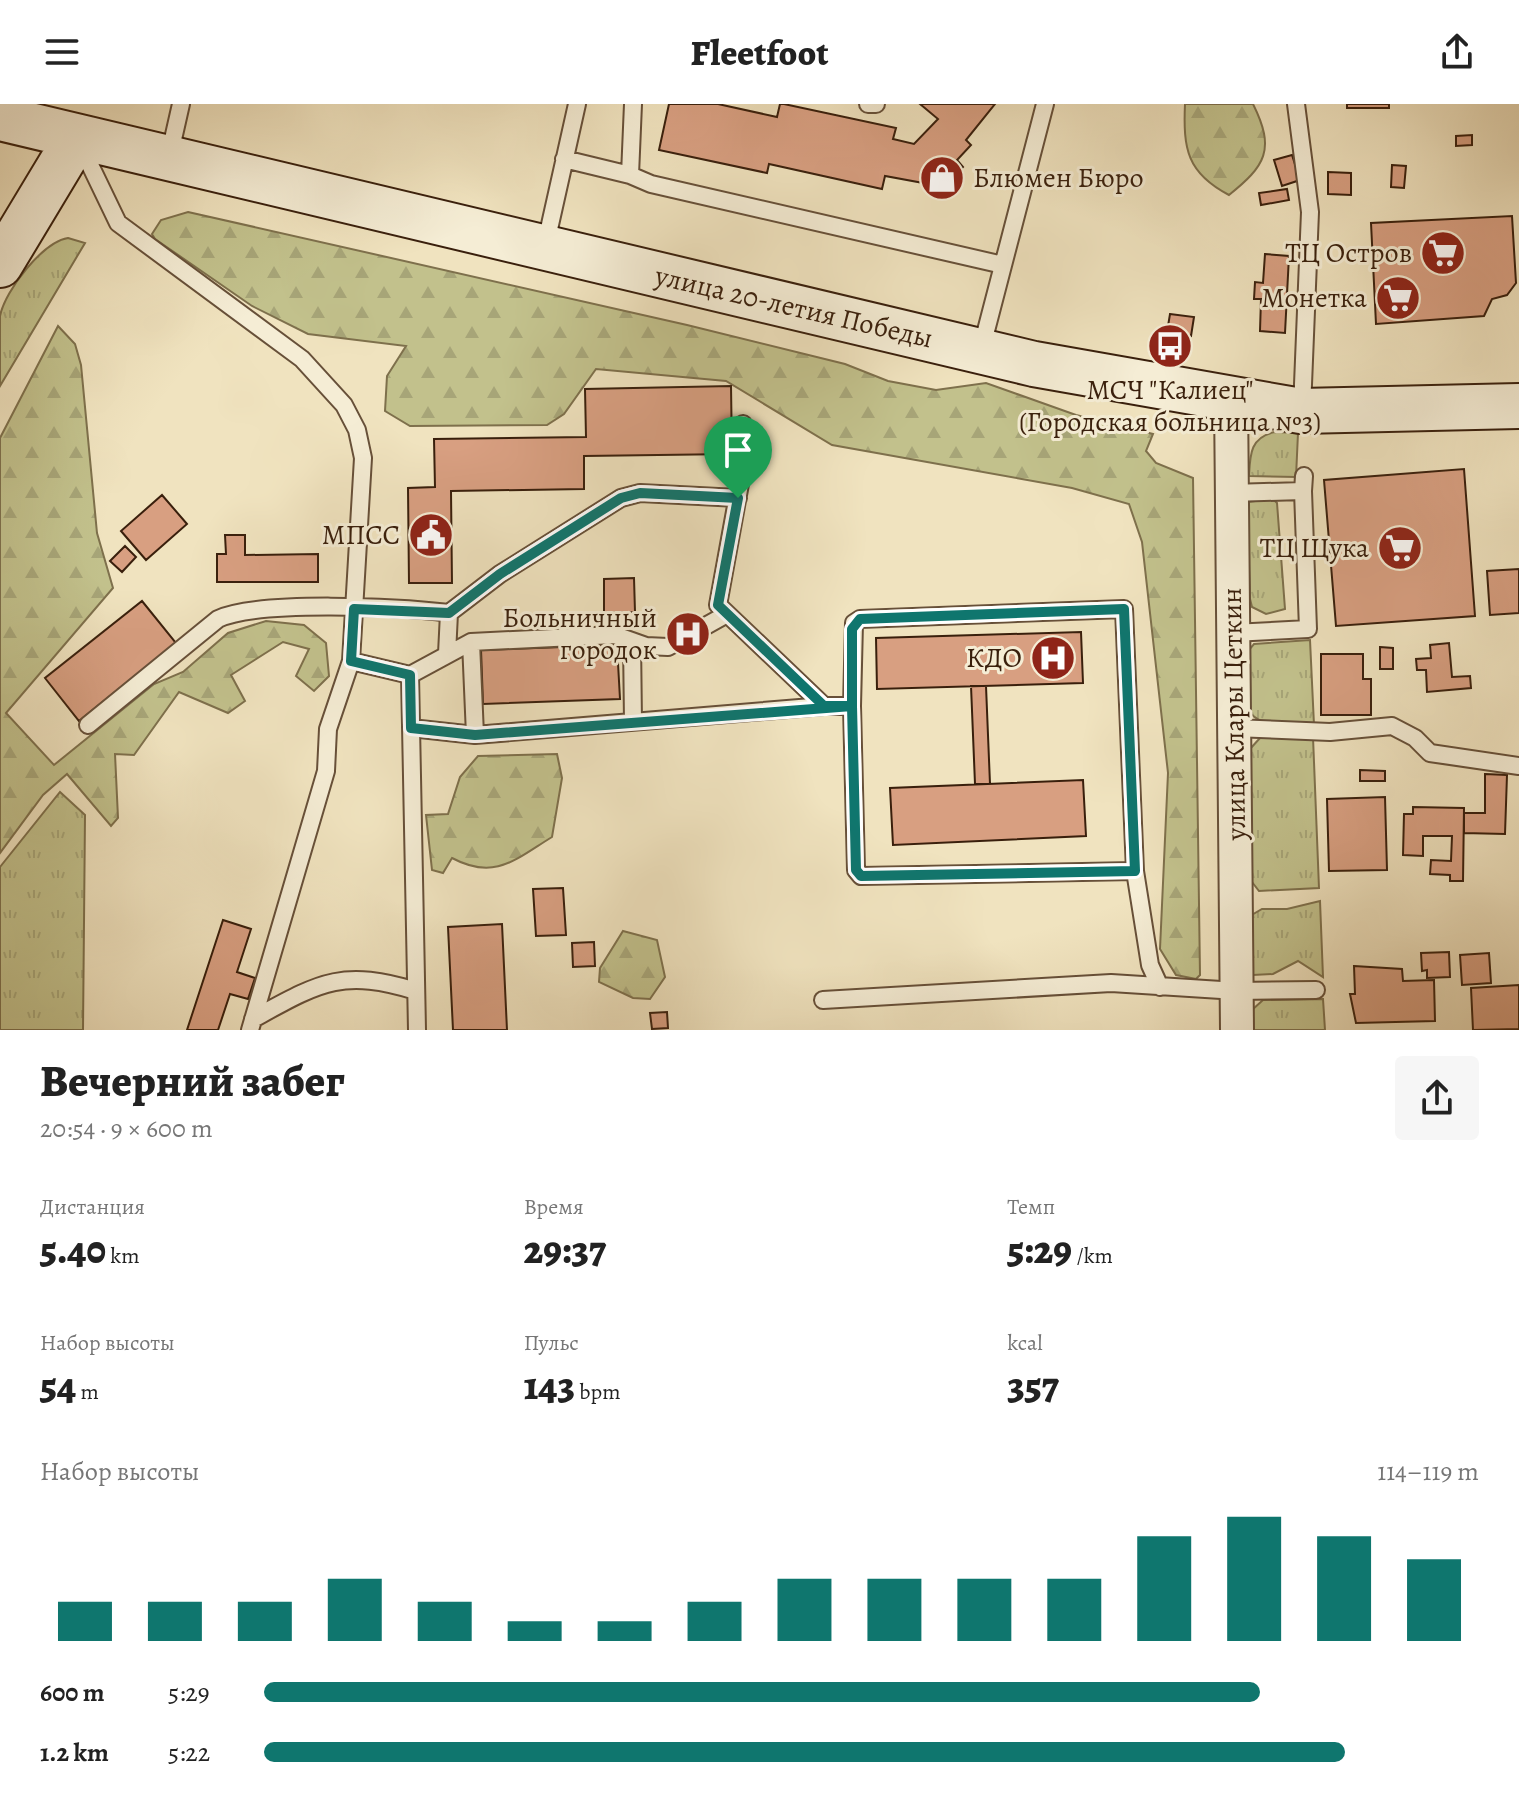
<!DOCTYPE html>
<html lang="ru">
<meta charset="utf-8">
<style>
:root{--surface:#fff;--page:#f6f6f6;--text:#222;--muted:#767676;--accent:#0f766e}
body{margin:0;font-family:Alegreya,serif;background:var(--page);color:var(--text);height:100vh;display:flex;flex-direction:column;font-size:30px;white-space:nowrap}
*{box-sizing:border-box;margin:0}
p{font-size:26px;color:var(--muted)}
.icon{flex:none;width:44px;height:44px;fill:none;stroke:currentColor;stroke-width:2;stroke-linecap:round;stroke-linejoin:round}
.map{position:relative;height:926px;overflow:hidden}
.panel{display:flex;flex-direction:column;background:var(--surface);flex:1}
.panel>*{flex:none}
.pin{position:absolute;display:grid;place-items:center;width:68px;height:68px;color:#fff;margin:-82px -34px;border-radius:50% 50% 50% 0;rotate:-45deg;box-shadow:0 0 8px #0007}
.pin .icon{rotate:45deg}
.round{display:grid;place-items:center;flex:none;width:84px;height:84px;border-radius:8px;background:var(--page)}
.summary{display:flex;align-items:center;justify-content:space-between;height:136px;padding:0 40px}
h1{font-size:44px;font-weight:800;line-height:60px}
.metrics{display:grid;grid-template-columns:repeat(3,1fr);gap:12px;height:136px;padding:8px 40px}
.metrics div{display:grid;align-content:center}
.metrics b{font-size:40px;font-weight:800}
.metrics small{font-size:22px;font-weight:400}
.metrics p{font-size:22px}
.chart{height:224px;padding:16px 40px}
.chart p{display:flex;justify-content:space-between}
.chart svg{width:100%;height:144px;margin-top:8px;stroke:var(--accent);stroke-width:6}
ul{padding:0 40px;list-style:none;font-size:26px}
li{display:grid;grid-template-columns:128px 96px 1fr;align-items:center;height:60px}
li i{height:20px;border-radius:10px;background:var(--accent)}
header{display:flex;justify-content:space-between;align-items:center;height:104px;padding:0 40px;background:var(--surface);font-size:36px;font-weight:800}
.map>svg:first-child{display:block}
.grass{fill:url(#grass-tufts);stroke:#7e704c;stroke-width:2}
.forest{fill:url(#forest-firs);stroke:#7e704c;stroke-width:2}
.building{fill:#d89f81;stroke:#391f0c;stroke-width:2}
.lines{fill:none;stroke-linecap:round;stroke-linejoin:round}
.lane-casing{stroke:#675039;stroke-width:20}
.street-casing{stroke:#675039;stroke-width:36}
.secondary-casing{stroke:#391f0c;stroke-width:48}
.lane{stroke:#f5edd5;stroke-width:16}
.street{stroke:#f5edd5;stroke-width:32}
.secondary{stroke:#f5edd5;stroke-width:44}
.route-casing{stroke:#fff;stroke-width:16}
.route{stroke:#0f766e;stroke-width:10}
.labels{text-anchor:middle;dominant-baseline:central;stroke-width:6;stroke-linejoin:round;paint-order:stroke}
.poi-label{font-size:28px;fill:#391f0c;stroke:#f5edd5;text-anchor:end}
.street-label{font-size:28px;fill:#391f0c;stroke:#f5edd5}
</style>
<header><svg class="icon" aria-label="menu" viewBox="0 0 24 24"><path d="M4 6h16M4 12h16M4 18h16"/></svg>Fleetfoot<svg class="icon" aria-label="share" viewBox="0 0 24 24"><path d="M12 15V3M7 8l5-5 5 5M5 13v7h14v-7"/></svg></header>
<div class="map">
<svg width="1519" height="926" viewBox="0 0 1519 926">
<defs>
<pattern id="grass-tufts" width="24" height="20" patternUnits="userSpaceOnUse" patternTransform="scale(2)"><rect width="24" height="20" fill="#c2c18c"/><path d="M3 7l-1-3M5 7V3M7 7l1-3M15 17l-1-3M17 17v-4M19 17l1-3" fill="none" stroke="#a7a578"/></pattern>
<pattern id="forest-firs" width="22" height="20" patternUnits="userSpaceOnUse" patternTransform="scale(2)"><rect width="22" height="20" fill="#c2c18c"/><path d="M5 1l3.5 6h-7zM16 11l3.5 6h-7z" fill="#a7a578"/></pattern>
</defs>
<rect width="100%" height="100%" fill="#f0e3bf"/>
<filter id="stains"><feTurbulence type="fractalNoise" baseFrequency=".0025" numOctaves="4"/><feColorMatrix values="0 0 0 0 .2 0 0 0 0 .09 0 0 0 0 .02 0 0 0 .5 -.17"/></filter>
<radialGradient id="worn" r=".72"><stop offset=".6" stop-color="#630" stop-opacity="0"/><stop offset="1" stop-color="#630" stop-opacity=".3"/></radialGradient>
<path class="grass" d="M68,134L85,139L0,282C0,260 0,233 0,212C5,186 43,138 68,134Z
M1275,328L1298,329L1296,373L1249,372C1250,351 1250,333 1275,328Z
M1273,395L1277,399L1285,505L1266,510L1252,503L1250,495L1247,398Z
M1310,536L1314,621C1292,621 1266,626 1250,609L1248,547L1254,540Z
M1313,633L1319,784L1259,787L1252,778L1250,645L1260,634Z
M60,688L85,711L83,926H0V763Z
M1320,797L1323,873L1298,857L1273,870L1253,871L1250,812L1262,805H1287Z
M1323,895L1325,926H1252V906L1263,896Z"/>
<path class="forest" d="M1185,0H1253C1276,46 1265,62 1229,91C1187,69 1183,45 1185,0Z
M188,108L687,221L845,260L888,277L936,286L986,279L1076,311L1153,330L1146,347L1156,359L1193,374L1200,871L1196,875L1176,871L1160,845L1168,669L1142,438L1129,400L1072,384L832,341L726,277L596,265L564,310L547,321L410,322L385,307L387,272L406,242L308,230L252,202L155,135L152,130L161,116Z
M58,222L75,240L81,261L97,429L113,484L6,609L54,661L154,580L183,568L228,529L266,517L304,521L326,539L329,572L314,587L296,572L309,545L283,538L231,571L245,597L228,609L179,588L134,651L115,650L118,714L111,722L67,670L43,691L0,749V334Z
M557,650L562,674L552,733C516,755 495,777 452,754L443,769L432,766L426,711L448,710L460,673L478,652Z
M623,827L657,836L665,873L650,895L633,894L599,878L600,864Z"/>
<path class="building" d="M669,0H718L777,13L780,0H784L896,24L893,35L914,40L938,15L920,0H995L966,36L971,41L957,56L963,63L937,91L923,79L885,72L882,85L769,60L767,69L659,46Z
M1347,0H1389V4H1347Z
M1472,31V41L1456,42V32Z
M1292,51L1300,76L1282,82L1274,56Z
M1392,61L1406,62L1404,84L1391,83Z
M1328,68L1351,69V91L1328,90Z
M1287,85L1289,96L1261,101L1259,89Z
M1512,112L1516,179L1507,191L1492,195L1484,212L1376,220L1371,119Z
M1265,150L1289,152L1285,229L1260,227L1261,195H1254L1255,178L1263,179Z
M1170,210L1194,213L1191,232L1167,228Z
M731,282L732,350L584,352V385L451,387L452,479H409L408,384L435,383L434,335L586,333L585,285Z
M1464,365L1475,512L1336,522L1324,376Z
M162,391L187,420L146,456L121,427Z
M225,431H245V451L318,450V478H217V450H226Z
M125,442L136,453L122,468L110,457Z
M1519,465V509L1490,511L1487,467Z
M634,474L635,508L604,509V475Z
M142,497L176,539L79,617L45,574Z
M1081,528L1083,579L877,585L876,534Z
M1449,539L1452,573L1470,572L1471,584L1427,588L1426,566H1417L1416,555L1431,554L1430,541Z
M617,541L620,595L483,600L481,546Z
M1380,543L1393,544V565H1380Z
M1321,550H1363V575H1371V611H1321Z
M971,582H986L990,680H975Z
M1360,666L1385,667V677H1360Z
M1485,670L1507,671L1505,730L1464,729V709H1485Z
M1083,676L1086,732L893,741L890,684Z
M1385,693L1387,766L1329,767L1327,695Z
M1413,703L1464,704L1463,777H1450V771L1430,770L1431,756L1451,757L1452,732H1423V752L1403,751L1404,710H1413Z
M563,784L566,831L536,832L533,785Z
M223,816L251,825L237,868L255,874L248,895L230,890L218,926H187Z
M502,820L507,926H453L448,823Z
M594,838L595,862L573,863L572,839Z
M1449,848L1450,873L1427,874V866L1422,867L1421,849Z
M1489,849L1491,879L1462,881L1460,851Z
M1354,862L1402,865L1403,877L1434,876L1435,917L1356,919L1350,890H1355Z
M1519,881V925L1473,926L1471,884Z
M667,908L668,924L652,925L650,909Z"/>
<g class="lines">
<g class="lane-casing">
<path id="lane" d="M633,0L630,71L651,80L1003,161
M868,0H876
M1296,0L1310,108L1302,305
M80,40L118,119L302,255L344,301L357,326L363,354L351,557L328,625L326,667L250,926
M169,53L181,0
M564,55L630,71
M545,143L577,0
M981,246L1045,0
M743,320L740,380L718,501L824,602H852
M1231,389L1303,387L1304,372
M1233,529L1308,525L1303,387
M632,537L633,618
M471,538L475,631
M447,550L449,509
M351,557L410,571L471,538L615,531L646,542L668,543L727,510
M410,571L417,926
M88,621L218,515C260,496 400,503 449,509L500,470L621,394L640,389L738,394
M411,624L475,631L824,602
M1234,624L1330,628L1392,622L1415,634L1430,649L1519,662
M1135,767L861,772L856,766L852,602L854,519L860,515L1124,505L1135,767L1150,861L1160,883
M823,896L1111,879L1237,887L1316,886
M253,915C319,879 341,864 416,887"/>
</g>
<g class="street-casing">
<path id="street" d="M1231,294L1237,926"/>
</g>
<g class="secondary-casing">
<path id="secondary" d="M0,14L1034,260L1301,307L1519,302
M0,161L77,33"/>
</g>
<use href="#lane" class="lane"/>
<use href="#street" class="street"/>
<use href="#secondary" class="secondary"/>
</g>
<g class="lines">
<g class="route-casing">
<path id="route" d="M738,394L640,389L621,394L500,470L449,509L354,505L351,557L410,571L411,624L475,631L852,602L856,766L861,772L1135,767L1124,505L860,515L852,525V602H824L718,501L738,394"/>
</g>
<use href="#route" class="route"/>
</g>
<defs>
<g id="shop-disc" transform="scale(2.3)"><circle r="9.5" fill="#8f2418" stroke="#f5edd5"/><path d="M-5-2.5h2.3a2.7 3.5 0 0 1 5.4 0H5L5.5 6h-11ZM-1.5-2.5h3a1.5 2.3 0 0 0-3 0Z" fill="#fff"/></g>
<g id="supermarket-disc" transform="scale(2.3)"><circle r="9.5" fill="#8f2418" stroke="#f5edd5"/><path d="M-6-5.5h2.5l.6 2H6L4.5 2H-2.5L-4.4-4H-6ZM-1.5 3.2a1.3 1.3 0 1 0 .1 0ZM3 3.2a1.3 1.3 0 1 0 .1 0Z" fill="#fff"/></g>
<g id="bus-disc" transform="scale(2.3)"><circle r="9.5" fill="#8f2418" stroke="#f5edd5"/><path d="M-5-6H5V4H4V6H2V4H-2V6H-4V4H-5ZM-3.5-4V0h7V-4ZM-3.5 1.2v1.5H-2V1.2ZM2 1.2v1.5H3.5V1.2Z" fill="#fff"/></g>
<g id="civic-disc" transform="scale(2.3)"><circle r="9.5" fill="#8f2418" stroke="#f5edd5"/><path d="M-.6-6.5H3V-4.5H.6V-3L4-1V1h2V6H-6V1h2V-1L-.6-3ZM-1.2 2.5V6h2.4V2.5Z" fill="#fff"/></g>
<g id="hospital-disc" transform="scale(2.3)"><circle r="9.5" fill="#8f2418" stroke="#f5edd5"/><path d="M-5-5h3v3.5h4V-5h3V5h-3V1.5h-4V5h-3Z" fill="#fff"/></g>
</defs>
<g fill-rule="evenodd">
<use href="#shop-disc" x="942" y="74"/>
<use href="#supermarket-disc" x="1443" y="149"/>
<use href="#supermarket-disc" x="1398" y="194"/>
<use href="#bus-disc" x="1170" y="242"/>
<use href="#civic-disc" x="431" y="431"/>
<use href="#supermarket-disc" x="1400" y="444"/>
<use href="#hospital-disc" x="688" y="530"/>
<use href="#hospital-disc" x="1053" y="554"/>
</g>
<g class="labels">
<g class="poi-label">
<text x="973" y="74" text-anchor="start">Блюмен Бюро</text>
<text x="1412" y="149">ТЦ Остров</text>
<text x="1367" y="194">Монетка</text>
<text x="1170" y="286" text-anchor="middle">МСЧ "Калиец"<tspan x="1170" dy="32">(Городская больница №3)</tspan></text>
<text x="400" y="431">МПСС</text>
<text x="1369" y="444">ТЦ Щука</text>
<text x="657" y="514">Больничный<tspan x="657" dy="32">городок</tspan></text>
<text x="1022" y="554">КДО</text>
</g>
<g class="street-label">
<text transform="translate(794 203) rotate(13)">улица 20-летия Победы</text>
<text transform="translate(1234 610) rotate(-91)">улица Клары Цеткин</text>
</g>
</g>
<rect width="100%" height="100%" filter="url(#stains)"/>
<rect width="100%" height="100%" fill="url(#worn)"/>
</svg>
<div class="pin" style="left:738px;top:394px;background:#1e9e55"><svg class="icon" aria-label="arrive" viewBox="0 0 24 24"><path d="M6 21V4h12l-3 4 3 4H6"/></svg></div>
</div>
<section class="panel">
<div class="summary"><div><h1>Вечерний забег</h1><p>20:54 · 9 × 600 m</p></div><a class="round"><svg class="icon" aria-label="share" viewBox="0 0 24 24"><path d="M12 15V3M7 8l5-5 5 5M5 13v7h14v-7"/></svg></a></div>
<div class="metrics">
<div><p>Дистанция</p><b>5.40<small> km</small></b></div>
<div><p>Время</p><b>29:37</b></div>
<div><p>Темп</p><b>5:29<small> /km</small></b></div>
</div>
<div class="metrics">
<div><p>Набор высоты</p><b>54<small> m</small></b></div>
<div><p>Пульс</p><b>143<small> bpm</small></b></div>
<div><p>kcal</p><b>357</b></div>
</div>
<div class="chart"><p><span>Набор высоты</span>114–119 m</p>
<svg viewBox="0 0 160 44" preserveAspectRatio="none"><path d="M5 44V32M15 44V32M25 44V32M35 44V25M45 44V32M55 44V38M65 44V38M75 44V32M85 44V25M95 44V25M105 44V25M115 44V25M125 44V12M135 44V6M145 44V12M155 44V19"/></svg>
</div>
<ul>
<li><b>600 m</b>5:29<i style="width:82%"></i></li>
<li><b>1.2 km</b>5:22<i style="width:89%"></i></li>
</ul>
</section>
